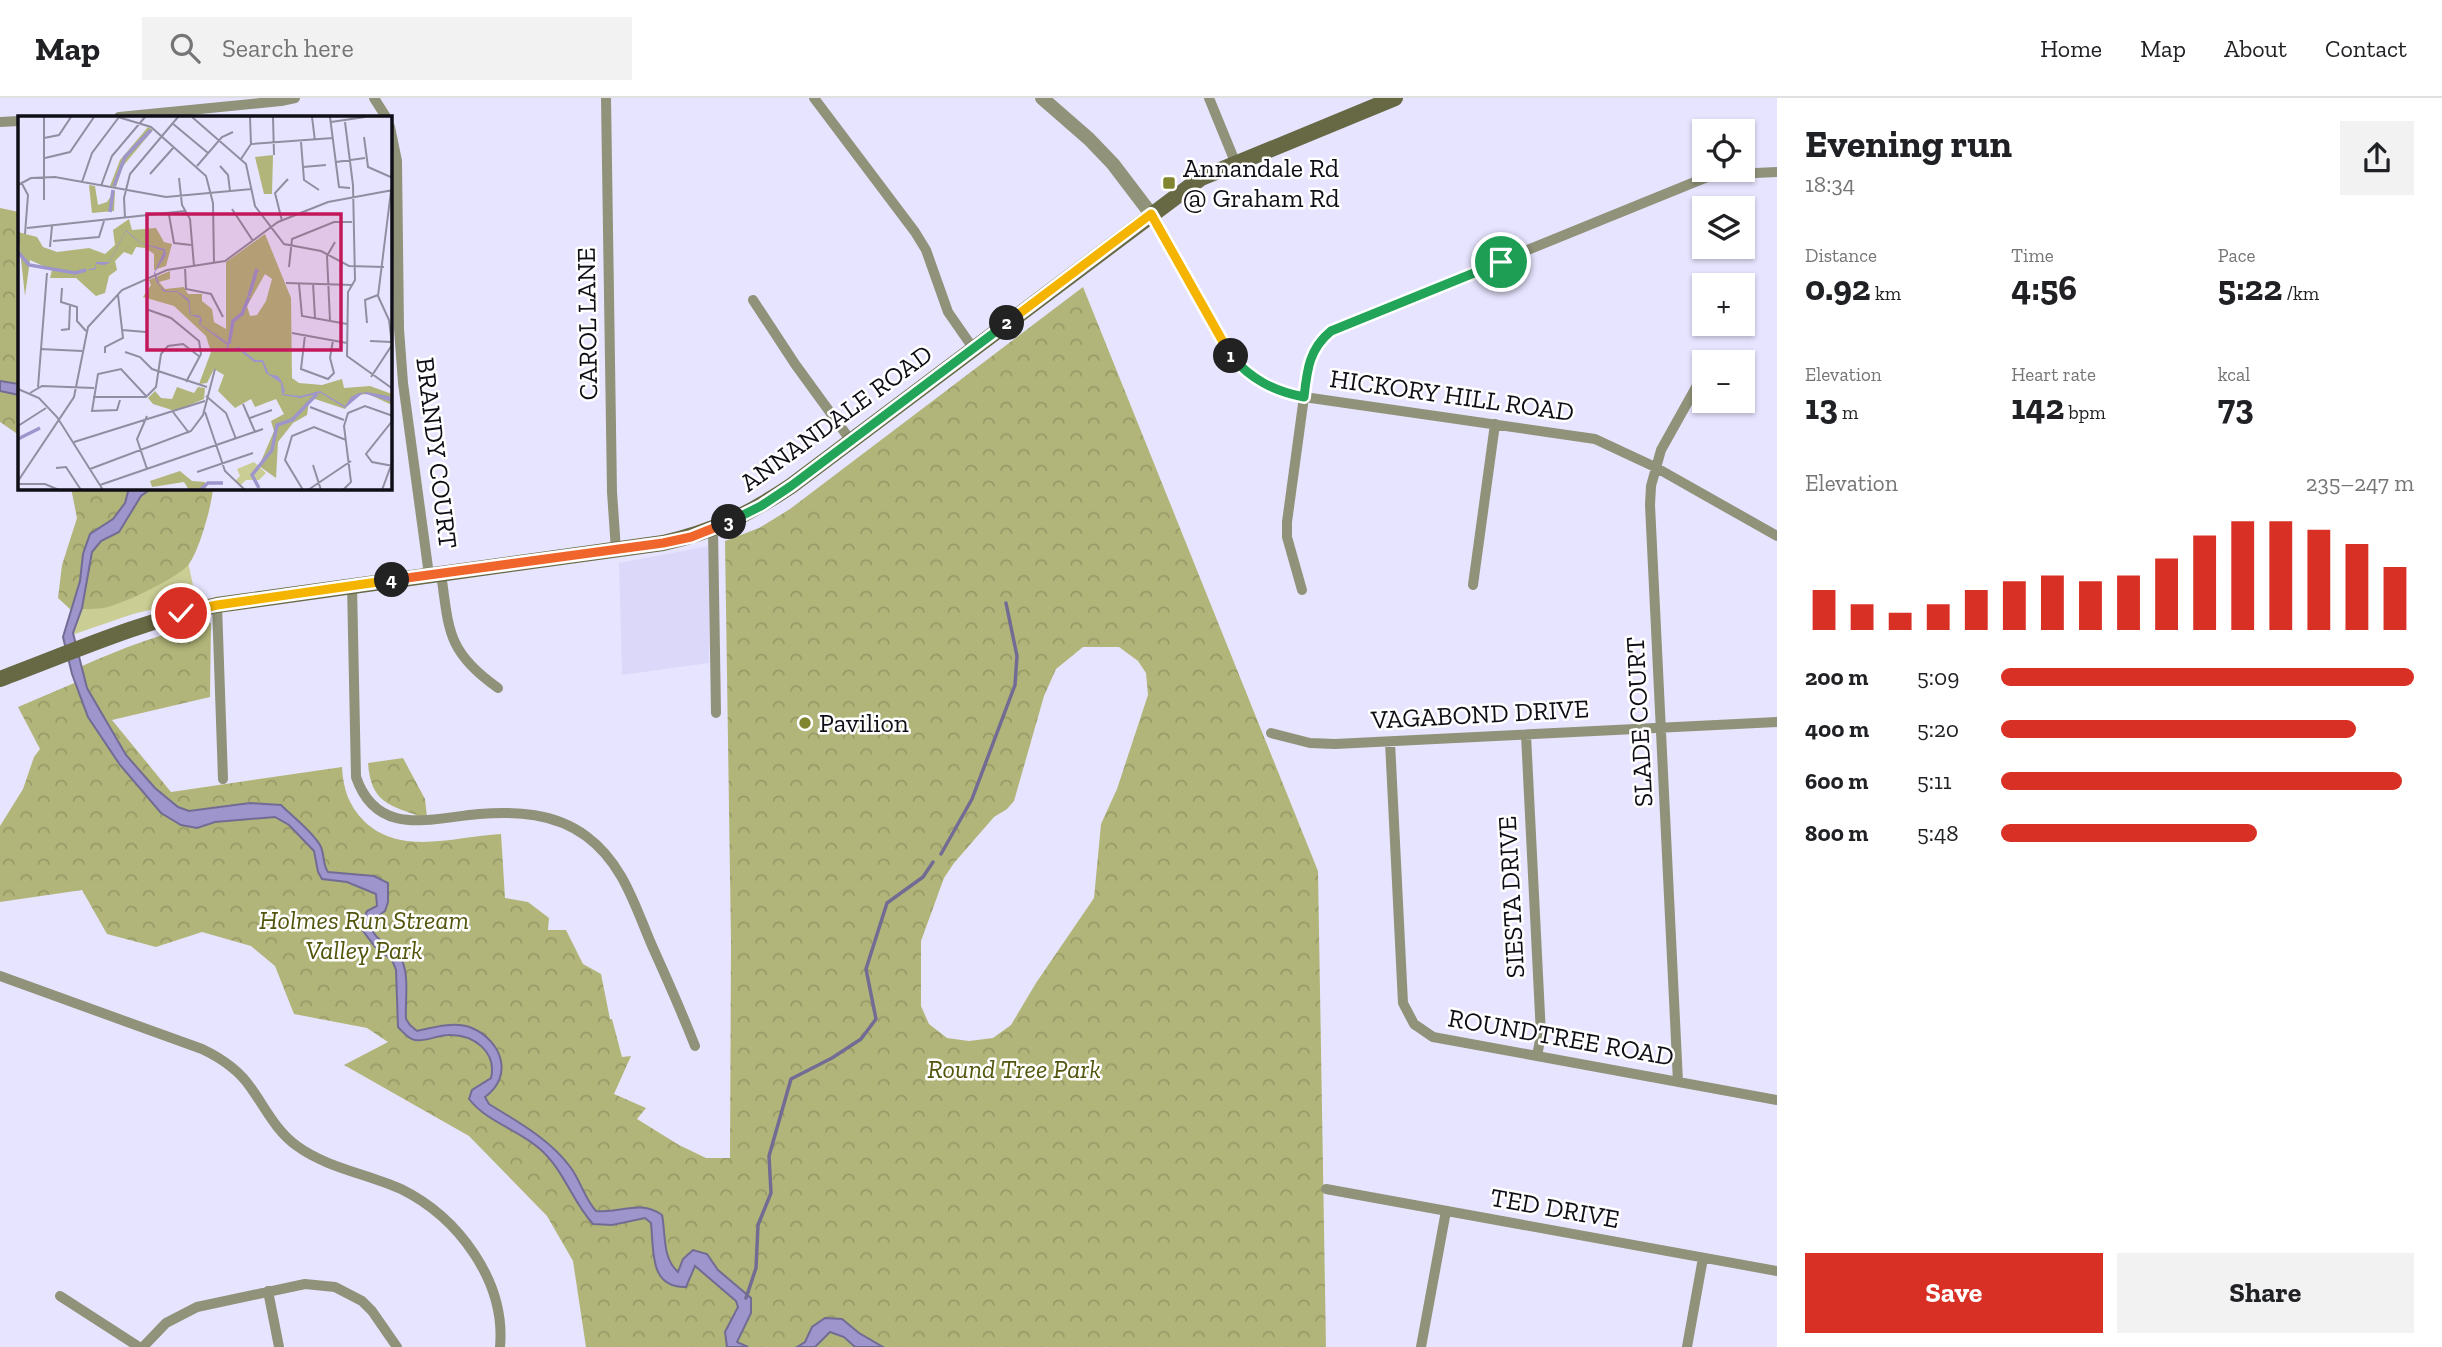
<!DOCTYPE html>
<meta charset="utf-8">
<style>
:root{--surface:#fff;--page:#f2f2f2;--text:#202124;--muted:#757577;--line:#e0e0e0;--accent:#d93025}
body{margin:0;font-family:"Zilla Slab",serif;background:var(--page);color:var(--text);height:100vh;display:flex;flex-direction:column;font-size:26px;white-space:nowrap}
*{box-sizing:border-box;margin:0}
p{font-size:23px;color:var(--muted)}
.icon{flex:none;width:38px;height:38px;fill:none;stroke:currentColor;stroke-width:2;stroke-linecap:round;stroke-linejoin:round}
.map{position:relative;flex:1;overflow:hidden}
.side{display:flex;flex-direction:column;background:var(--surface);width:665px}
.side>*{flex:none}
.fabs{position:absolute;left:1692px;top:21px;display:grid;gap:14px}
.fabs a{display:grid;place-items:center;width:63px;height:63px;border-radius:0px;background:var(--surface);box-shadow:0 2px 5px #0004;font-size:35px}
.pin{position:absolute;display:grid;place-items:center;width:60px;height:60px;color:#fff;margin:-30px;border:4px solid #fff;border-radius:50%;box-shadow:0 2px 7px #0007}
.km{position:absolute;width:35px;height:35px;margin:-18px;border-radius:50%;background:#222;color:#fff;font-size:19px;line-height:35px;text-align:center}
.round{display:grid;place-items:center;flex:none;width:74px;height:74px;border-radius:0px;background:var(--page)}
.overview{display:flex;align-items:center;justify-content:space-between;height:119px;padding:0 28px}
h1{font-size:38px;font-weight:700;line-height:52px}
.figures{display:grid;grid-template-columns:repeat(3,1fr);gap:10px;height:119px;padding:7px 28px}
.figures div{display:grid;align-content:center}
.figures b{font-size:35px;font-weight:700}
.figures small{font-size:19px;font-weight:400}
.figures p{font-size:19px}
.chart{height:196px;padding:14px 28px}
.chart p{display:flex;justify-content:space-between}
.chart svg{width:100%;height:126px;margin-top:7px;stroke:var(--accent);stroke-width:6}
.action{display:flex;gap:14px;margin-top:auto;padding:14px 28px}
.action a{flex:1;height:80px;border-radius:0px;background:var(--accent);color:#fff;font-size:28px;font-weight:700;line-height:80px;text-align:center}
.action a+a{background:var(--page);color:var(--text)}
ul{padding:0 28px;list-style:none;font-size:23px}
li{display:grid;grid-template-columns:112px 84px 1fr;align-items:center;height:52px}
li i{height:18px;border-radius:9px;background:var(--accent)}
header{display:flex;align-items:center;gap:42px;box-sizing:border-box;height:98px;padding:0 35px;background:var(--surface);border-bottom:2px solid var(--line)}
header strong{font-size:33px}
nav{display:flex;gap:38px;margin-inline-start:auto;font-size:24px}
.search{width:490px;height:63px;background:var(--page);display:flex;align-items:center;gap:18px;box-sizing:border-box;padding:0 24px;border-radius:0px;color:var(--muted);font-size:26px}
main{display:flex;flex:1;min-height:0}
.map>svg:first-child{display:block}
.built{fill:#dcd8fa}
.green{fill:#cbce94}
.forest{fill:url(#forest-crowns);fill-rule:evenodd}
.water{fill:#9d95cc;stroke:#726c95;stroke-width:2}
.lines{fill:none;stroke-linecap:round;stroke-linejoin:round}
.stream{stroke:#726c95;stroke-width:3.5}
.minor{stroke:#909279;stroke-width:10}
.tertiary{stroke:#909279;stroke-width:14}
.secondary{stroke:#676944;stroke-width:16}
.split-1-casing{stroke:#fff;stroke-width:14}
.split-2-casing{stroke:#fff;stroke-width:14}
.split-3-casing{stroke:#fff;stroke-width:14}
.split-4-casing{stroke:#fff;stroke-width:14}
.split-5-casing{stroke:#fff;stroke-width:14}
.split-1{stroke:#22a559;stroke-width:9}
.split-2{stroke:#f5b400;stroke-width:9}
.split-3{stroke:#22a559;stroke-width:9}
.split-4{stroke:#f0652b;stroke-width:9}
.split-5{stroke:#f5b400;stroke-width:9}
.poi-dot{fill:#82852f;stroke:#fff;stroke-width:2.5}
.labels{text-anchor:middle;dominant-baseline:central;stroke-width:5;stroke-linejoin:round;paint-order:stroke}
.poi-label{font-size:26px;fill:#0f0e16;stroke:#fff;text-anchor:start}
.street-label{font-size:26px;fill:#0f0e16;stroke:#fff}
.park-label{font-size:26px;font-style:italic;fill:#53550d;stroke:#fff}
.inset-river{fill:none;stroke:#9d95cc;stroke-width:3.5}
.inset-road{fill:none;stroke:#918ea2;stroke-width:2}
.view{fill:#c2185b;fill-opacity:0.15;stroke:#c2185b;stroke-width:3.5}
.inset-edge{fill:none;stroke:#0f0e16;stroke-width:3.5}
</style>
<header>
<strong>Map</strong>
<div class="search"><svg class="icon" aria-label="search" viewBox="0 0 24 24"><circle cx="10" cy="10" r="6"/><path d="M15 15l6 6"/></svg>Search here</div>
<nav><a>Home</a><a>Map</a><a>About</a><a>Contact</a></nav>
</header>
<main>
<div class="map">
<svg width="1777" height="1249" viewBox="0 0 1777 1249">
<defs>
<pattern id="forest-crowns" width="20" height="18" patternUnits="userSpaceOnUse" patternTransform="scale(1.75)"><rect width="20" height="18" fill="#b2b579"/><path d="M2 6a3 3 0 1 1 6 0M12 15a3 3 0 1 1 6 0" fill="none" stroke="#989a68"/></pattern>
</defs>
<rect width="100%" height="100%" fill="#e7e4ff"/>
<path class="built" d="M709,448V565L622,577L619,465Z"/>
<path class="green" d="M172,390L196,501L133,516L69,538L98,426Z"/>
<path class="forest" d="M0,110L19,114V337L0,324Z
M1083,189L1318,773L1326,1249H586L573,1163L547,1118L469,1038L344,967L388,944L367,930L294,916L275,868L251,848L202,834L156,849L107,836L82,792L0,804V728L23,691L34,659L40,651L18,609L79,583L80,569C122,550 165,534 211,525L210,599L112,622L171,694L342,669C343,691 349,708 364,723C401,759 456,738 501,736L505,800L528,804L549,820L548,832H566L583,866L601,876L610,921H612L622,959L631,958L614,996L646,1010L637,1021L679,1047L706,1060H730L731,844L725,443L759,430L790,411ZM1083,549H1119L1138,563L1146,575L1148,597L1117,691L1101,726L1094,800L1036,885L1011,927L993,940L969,943L947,940L929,926L921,908V843L944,780L954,765L994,719L1007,711L1014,703L1044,598L1056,571Z
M71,390H213C212,407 199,453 189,466C178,480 126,504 108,509C96,512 83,510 71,512L58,500L62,467L77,420Z
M403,660L425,701L427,719H422C389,707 371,705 368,665Z"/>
<path class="water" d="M0,283L19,286V297L0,293Z
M129,390H152L141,398L119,434L101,443L92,454L82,510L73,535L87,590L126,657L155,690L178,709L189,713L250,705L281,707C293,719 311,732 320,747C325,756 322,766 328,774L374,778L388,785V804L385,813C350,836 394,844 403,865C409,881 405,904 406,921L410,927L417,933C434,929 455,923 472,930C502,943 514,978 485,999L489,1006C518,1024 551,1042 571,1070C581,1084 585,1101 596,1113C621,1116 639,1101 662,1117C666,1137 662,1160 678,1174L683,1161L693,1152L707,1156L718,1172L751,1200V1215L737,1244L748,1249H727L725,1234L738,1209L736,1203L695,1168L686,1189C649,1190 654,1153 651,1125L645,1120L612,1127L593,1126C572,1103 564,1072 540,1051C518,1031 488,1025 469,1001L472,992L491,980C497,954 474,936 448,937C438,937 425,944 415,942C408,941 402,933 398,929L396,872L392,862L376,850L360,829L367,813L377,808L376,796L347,784L322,781L318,774L314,753L289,727L275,719L215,724L197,730L181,727L161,715L120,667L88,619L72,576L63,539L80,483L83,456L90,436L113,421L125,405Z
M825,1220L842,1221L859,1235L883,1249H855L844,1239L830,1234L815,1249H797L805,1244L812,1229Z"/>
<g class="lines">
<path class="stream" d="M941,756L972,701L1015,587L1017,558L1006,505
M746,1200L756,1170L758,1127L771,1095L769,1058L791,981L832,960L861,941L876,921L866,871L887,805L923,779L933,764"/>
<path class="minor" d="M374,0L386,19
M606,0L612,394L616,452
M814,0L915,134L926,152L948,214L973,250
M1209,0L1236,66
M119,19L281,3L295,0
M0,24L19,23
M390,29L397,63L399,231L403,285L429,477
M1151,116L1229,256C1250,280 1272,293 1304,299L1595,341L1655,369L1777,438
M753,202L795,266L851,343
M1721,264L1724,263
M713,431L716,615
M441,475C449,533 447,554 498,590
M352,487L356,679C377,740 431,720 479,716C516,713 555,715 586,738C624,766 635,809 653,850C668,883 682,915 695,948
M1473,487L1495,326
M1302,492L1287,439V424L1309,262L1321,241L1336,230L1712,77L1777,74
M217,507L223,681
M1271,635L1310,645L1335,646L1777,624
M1526,637L1541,937L1537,958
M1390,644L1403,905L1414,926L1433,939L1777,1002
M0,878L202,951C221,960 239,972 251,990C266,1011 276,1033 297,1048C327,1070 368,1076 401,1091C458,1119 506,1183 500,1249
M1678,984L1650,407L1651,388L1661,352L1704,275
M1326,1091L1777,1173
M268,1193L279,1249
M60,1198L139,1249
M143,1249L166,1225L197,1209L305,1186L335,1189L362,1203L372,1213L397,1249
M1421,1249L1446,1113
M1687,1249L1703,1160"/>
<path class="tertiary" d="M1042,0L1089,41L1113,66L1151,116"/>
<path class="secondary" d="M0,581C72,554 142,523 217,507L663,445C713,434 749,416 791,388L1201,80L1395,0"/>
</g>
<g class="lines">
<g class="split-1-casing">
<path id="split-1" d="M1231,258C1251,281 1273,293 1304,299C1307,272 1309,251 1331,233L1501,164"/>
</g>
<g class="split-2-casing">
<path id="split-2" d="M1007,225L1151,116L1231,258"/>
</g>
<g class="split-3-casing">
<path id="split-3" d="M729,424L761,408L791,388L1007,225"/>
</g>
<g class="split-4-casing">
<path id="split-4" d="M392,482L663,445L691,439L729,424"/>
</g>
<g class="split-5-casing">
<path id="split-5" d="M181,515L217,507L392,482"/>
</g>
<use href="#split-1" class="split-1"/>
<use href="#split-2" class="split-2"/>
<use href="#split-3" class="split-3"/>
<use href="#split-4" class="split-4"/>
<use href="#split-5" class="split-5"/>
</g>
<g class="poi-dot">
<rect x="1162" y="78" width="14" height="14" rx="3.5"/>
<circle cx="805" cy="625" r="7"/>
</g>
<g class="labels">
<g class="poi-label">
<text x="1183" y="70">Annandale Rd<tspan x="1183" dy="30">@ Graham Rd</tspan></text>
<text x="819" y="625">Pavilion</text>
</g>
<g class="street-label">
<text transform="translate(587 226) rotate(-91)">CAROL LANE</text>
<text transform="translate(1452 297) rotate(8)">HICKORY HILL ROAD</text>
<text transform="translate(836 320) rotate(-36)">ANNANDALE ROAD</text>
<text transform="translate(437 355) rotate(83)">BRANDY COURT</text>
<text transform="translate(1480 616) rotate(-3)">VAGABOND DRIVE</text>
<text transform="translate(1639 624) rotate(-93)">SLADE COURT</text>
<text transform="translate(1511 799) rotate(-93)">SIESTA DRIVE</text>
<text transform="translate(1561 939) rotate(10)">ROUNDTREE ROAD</text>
<text transform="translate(1555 1110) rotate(10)">TED DRIVE</text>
</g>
<g class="park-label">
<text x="364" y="822">Holmes Run Stream<tspan x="364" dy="30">Valley Park</tspan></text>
<text x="1014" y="971">Round Tree Park</text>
</g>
</g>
<g transform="translate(18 18)">
<rect width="374" height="374" fill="#e7e4ff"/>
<path d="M236,346L248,357L241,364H228L223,369L217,365L222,360L219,353Z" fill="#cbce94"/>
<path d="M130,11L135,14L105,50L98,71L92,70L102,44ZM255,39L254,78H246L237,41ZM71,69L77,70L80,89L89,86L97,74L96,95L74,97ZM111,103L114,114L138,112L146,126L154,128L148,150L136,154V138L127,132L118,131L114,139L106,136L97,145L99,154L91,160L87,177L78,180L58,162H32L34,154L12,144L7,180L0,116L19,121L25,131L39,136L71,132L87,138L97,129L95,114ZM247,118L273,182L274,262L281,267L304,269L324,263L326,272L352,270L374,278V289L350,278L340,279L327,293L297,283L291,286L289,299L275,307L260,326L258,362L241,350L256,315L253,305L266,298L258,283L237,291L233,283L217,292L200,275L206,259L196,253L189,267L181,268L193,236L188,220L156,190L125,181L133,169L131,164L152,155V163L141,166L147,173L166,171L170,178H184V185L194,193L196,206L208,213V146ZM247,158L254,163L248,185L239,199L232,200L229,190ZM159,271L176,277L180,271L187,272L186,283L157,295L135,288L130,282L137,275L143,282L154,283ZM162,355L174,365L187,366L188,374H171L166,366L134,371L132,365Z" fill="#b2b579" fill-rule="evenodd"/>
<path d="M108,114L123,127L147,133L148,139L137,156L142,170L148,175H159L171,183L173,199H180L183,201L184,205L182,208L206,224L211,229L210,234L221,231L237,244H245L251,258L260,260L264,266L267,275L265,278L282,280L302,275L327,290L333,281L341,277L348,276L371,280L374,286L345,277L327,292L303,277L282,282L264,279L263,267L248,257L244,246H236L220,233L208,235L209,229L181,208L182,202L172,199L170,185L159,176H146L138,165L136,157L146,135L122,127L108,115L91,147L86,149L78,148V153L75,154H68L77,152L78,146H91Z" fill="#9d95cc"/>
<path class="inset-river" d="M96,70L107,41L133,14M92,96L95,74M0,136L11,149L57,157L68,154M231,180L239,153M211,228L215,205L224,198L231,181M0,323L22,312M241,372L234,359L254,334L259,309L274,304L299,278M182,374L190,367H205"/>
<path class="inset-road" d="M26,1V84M100,1L133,11L188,60L195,87L196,147M174,1L228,48L237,90L266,128L303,135L331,150L366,151M255,1L256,39M294,1L297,25M312,1L321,71L332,72M313,6L347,1M327,6L335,69L337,164L330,176L329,240L375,273M154,7L190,37M346,21L350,51L375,62M26,22L41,19L53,1M283,26L286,64L301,74M233,28L315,22M27,42L52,36L76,1M223,43L233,28L232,1M318,46L347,42M179,50L204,21L215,16M202,50L210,59L212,75M285,51L308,49M132,58L156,31M161,62L164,89L172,103L176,150M3,66L10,79L7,118M64,66L74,37L101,1M0,69L13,62L37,61L148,81L234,73M83,70L94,40L127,1M214,93L235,125M151,99L156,127L173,129M107,102L106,82L112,58L160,1M264,105L257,77L270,63M9,112L167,95M35,125L81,121L86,105M32,131L34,110M167,151L168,173L193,178L205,201M271,151L274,123L316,106H334M268,167L334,169M295,167L297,202M281,168L284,200L329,208M44,172L43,186L59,191V205L68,215M128,193L153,202L181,225L183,238L168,266M312,205L309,140L317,126M349,207L347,184L360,179M43,214L51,213L52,189M104,214L128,216M274,217L329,227M287,219L283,253L310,263L316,257L312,242L315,224M352,225L374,226M22,233L64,235M107,236L122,241L134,253L189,271M87,237V231L105,222L100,179M353,261L374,229L371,204L360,180L373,75M20,271L29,157M0,273L21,282L39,301L85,374M12,277L24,270L76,272M188,280L208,297L218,323M75,281H128L138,271L143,238L150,230L165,228L182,241M102,284L99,294L74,295L80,258L103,253L129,281M225,288L237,316M292,291L326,304M155,296L171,317M187,296L207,355L227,374M129,300L119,323L129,353M232,302L254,294M375,304L348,338L354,346L375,350M0,310L28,292M56,326L187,285M295,349L303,374M38,352L48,351L63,374M72,353L173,315L185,299L197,253M179,356L235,337M0,365L56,281L70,211L104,174L149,154L207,145L260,106L310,86L375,74M0,368H27L41,374M82,369L245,313M285,374L267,344L274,320L296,311L328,324M290,374L333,345M325,374L333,366L326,310L330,297L347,290L375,300M364,374L375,344"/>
<path class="view" d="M129,98H323V234H129Z"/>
<rect width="374" height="374" class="inset-edge"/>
</g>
</svg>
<div class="fabs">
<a><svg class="icon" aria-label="locate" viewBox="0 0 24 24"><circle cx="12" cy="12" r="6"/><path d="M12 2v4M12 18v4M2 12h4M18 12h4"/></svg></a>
<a><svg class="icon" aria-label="layers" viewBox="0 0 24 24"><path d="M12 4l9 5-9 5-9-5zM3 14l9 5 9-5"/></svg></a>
<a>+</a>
<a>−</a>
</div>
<div class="pin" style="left:1501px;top:164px;background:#1e9e55"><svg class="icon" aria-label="arrive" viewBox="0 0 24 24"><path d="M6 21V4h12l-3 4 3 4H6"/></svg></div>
<div class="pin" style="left:181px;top:515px;background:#d93025"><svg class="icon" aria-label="check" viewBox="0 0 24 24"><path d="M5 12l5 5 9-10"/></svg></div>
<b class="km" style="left:1231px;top:258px">1</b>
<b class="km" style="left:1007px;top:225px">2</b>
<b class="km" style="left:729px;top:424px">3</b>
<b class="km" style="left:392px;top:482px">4</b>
</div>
<section class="side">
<div class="overview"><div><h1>Evening run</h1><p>18:34</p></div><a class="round"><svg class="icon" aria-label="share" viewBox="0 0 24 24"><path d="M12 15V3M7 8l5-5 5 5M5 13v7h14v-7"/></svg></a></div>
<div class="figures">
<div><p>Distance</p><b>0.92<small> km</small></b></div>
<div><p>Time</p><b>4:56</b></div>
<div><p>Pace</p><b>5:22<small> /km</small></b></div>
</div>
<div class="figures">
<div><p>Elevation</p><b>13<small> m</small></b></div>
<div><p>Heart rate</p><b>142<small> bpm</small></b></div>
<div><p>kcal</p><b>73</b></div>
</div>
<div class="chart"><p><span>Elevation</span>235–247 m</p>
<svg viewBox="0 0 160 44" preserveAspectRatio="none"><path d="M5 44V30M15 44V35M25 44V38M35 44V35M45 44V30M55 44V27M65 44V25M75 44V27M85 44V25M95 44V19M105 44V11M115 44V6M125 44V6M135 44V9M145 44V14M155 44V22"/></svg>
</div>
<ul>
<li><b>200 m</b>5:09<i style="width:100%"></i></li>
<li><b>400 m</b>5:20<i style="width:86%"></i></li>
<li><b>600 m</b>5:11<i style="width:97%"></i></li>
<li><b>800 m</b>5:48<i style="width:62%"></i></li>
</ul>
<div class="action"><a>Save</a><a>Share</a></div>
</section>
</main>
